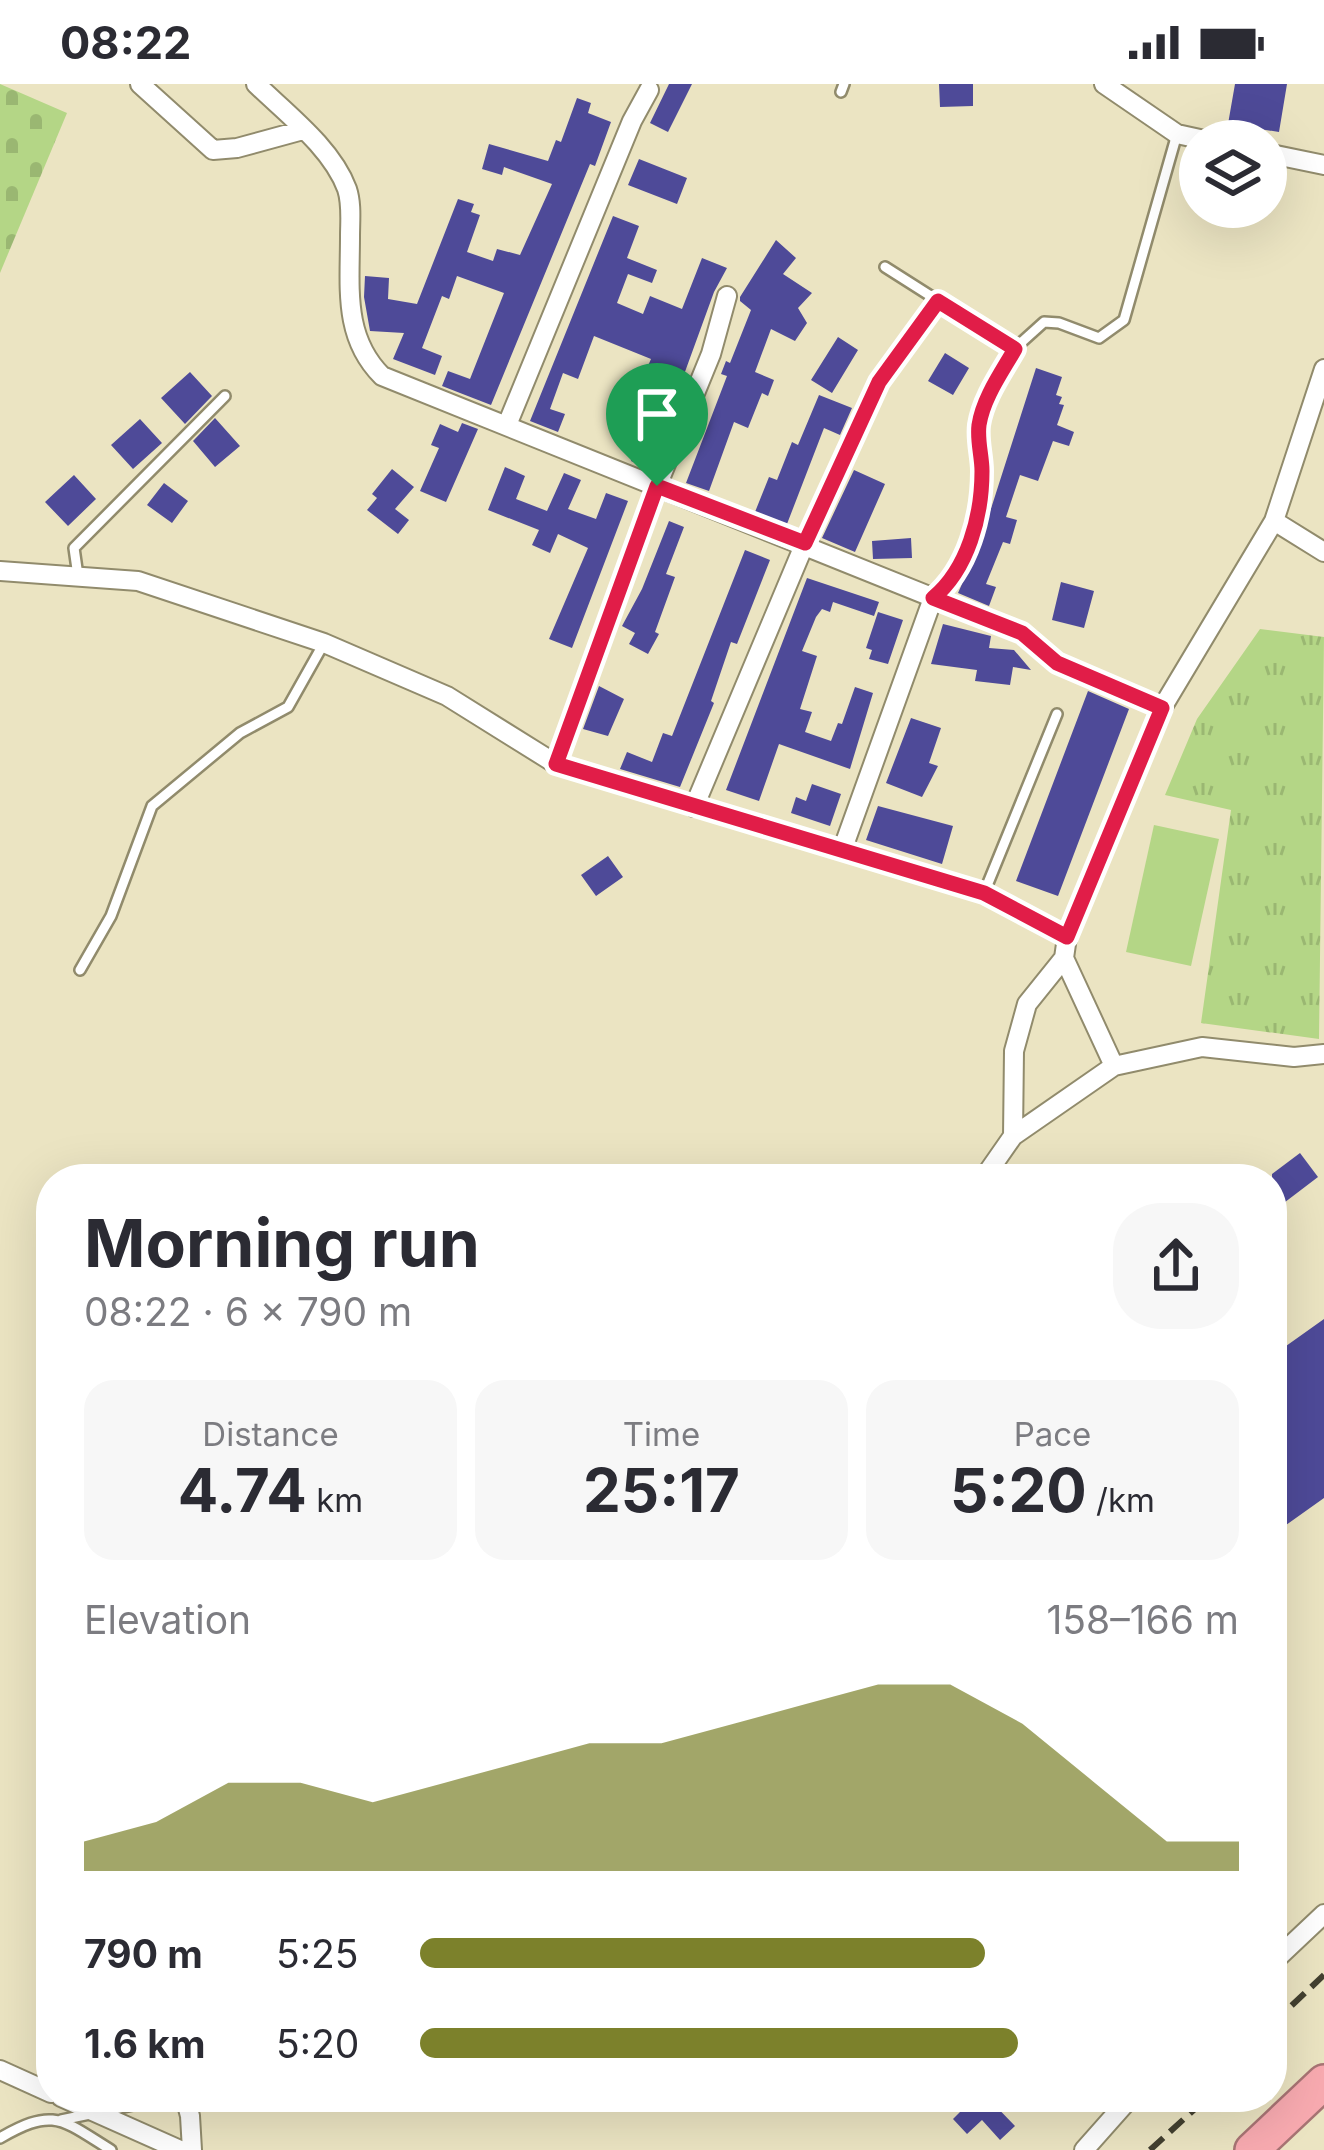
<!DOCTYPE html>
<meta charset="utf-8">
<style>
:root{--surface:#fff;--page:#f7f7f7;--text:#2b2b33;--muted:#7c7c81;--accent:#7c812b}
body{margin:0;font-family:Inter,sans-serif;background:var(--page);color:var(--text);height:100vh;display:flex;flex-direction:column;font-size:45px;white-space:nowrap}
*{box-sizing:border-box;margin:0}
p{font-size:39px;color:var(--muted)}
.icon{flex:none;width:66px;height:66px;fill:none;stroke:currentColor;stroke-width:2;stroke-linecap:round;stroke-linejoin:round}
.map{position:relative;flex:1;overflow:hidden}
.details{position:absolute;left:36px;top:1080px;width:1251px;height:948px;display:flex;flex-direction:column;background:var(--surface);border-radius:48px;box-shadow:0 12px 48px #0002}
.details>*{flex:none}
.fabs{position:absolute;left:1179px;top:36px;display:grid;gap:24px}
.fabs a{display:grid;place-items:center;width:108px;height:108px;border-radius:50%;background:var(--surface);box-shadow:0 12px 48px #0002;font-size:60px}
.pin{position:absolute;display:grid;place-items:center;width:102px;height:102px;color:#fff;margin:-123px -51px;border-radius:50% 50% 50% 0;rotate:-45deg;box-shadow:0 0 12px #0007}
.pin .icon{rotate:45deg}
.round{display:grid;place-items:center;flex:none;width:126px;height:126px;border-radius:48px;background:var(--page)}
.headline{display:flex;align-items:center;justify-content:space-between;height:204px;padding:0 48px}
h1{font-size:66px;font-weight:700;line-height:90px}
.stats{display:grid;grid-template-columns:repeat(3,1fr);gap:18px;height:204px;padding:12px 48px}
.stats div{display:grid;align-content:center;border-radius:30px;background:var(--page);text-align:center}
.stats b{font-size:60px;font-weight:700}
.stats small{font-size:33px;font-weight:400}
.stats p{font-size:33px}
.chart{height:336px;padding:24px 48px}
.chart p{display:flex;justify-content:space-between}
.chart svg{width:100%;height:216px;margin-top:12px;fill:var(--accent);opacity:.7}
ul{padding:0 48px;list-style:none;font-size:39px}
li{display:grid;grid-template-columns:192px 144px 1fr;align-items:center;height:90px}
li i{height:30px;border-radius:15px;background:var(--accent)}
.status{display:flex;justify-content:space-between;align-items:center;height:84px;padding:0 60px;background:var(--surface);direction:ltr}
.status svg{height:33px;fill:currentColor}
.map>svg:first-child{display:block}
.cemetery{fill:url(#cemetery-stones)}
.park{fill:url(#park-tufts)}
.garden{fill:#b4d686}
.building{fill:#4e4a98}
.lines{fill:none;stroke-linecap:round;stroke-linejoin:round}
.lane-casing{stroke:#918b6c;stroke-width:14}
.street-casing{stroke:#918b6c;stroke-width:22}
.highway-casing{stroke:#a87474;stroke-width:38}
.lane{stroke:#fff;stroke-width:9}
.street{stroke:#fff;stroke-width:18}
.highway{stroke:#f8aab0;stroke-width:33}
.rail{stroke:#434030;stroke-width:6;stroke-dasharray:18 9;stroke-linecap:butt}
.route-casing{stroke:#fff;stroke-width:24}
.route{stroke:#e11d48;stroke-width:15}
</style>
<div class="status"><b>08:22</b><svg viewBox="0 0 49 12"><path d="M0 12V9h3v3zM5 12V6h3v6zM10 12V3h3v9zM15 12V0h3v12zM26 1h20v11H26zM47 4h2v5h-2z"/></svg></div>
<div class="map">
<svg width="1324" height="2066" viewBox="0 0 1324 2066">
<defs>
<pattern id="cemetery-stones" width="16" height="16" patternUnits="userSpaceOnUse" patternTransform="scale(3)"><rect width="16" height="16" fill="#b4d686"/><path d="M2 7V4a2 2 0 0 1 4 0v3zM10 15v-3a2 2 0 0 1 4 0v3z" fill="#9ab772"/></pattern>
<pattern id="park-tufts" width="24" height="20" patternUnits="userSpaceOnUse" patternTransform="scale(3)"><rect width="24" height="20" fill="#b4d686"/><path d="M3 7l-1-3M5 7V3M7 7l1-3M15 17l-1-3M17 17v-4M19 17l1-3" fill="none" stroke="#9ab772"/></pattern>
</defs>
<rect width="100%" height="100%" fill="#ebe4c2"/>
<path class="cemetery" d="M0,0L67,29L0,189Z"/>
<path class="park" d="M1260,545L1324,553L1319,955L1201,939L1231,726L1165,711L1197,635Z"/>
<path class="garden" d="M1154,741L1219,755L1191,882L1126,868Z"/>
<path class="building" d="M669,0H692L668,48L650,39Z
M939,0H973V22L940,23Z
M1235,0H1287L1279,48L1228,40Z
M577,14L591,19L588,29L611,38L595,82L590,80L491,321L442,302L448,287L470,295L504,209L457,192L449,215L442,212L422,264L442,272L435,291L393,275L404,249L370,247L364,213L365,192L389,194L388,215L417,220L458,115L474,120L471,128L480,131L467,168L493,177L497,165L520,171L552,100L504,83L502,91L482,85L489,60L548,77L556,56L561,58Z
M639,75L687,94L677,120L628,101Z
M613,132L639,142L627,174L657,186L652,199L628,190L617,219L643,230L650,212L682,225L702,174L727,184L714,208L682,296L685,298L648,384L631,377L642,351L628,345L641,309L637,307L651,275L594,252L578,295L563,289L550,325L565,330L558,348L530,337Z
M776,156L796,174L783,190L812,209L798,224L807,239L795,257L771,245L755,288L774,296L768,312L762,309L748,344L734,338L709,407L686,399L727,292L721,290L726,277L730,279L751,226L740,217V213Z
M838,253L858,266L832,309L811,296Z
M945,269L969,284L953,311L928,297Z
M1036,284L1062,293L1056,311L1062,313L1059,320L1064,321L1057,341L1074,348L1069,362L1053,357L1038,397L1020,391L1006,433L1017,436L1010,460L1003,458L986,500L996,503L989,522L958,509L980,459Z
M190,288L212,312L185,340L161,314Z
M819,311L852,324L840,351L824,344L787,440L755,428L769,393L777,396L792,358L798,361Z
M215,334L240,362L215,383L193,357Z
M140,335L162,359L133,385L111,361Z
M462,339L478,345L446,418L420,407L439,364L431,361L440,340L458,348Z
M505,383L525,392L516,415L547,427L564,389L581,396L568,425L596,435L606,409L628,417L572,564L549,555L588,464L558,450L550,469L532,461L539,446L488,426Z
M392,385L414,403L395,425L409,436L398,450L367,426L377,414L372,410Z
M854,386L885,400L855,468L822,454Z
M74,391L96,415L68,442L45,418Z
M164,399L188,417L172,439L147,421Z
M669,437L684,443L666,490L675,493L655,548L659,550L648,570L629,560L635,549L622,542L642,505Z
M911,454L912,474L873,475L872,457Z
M745,466L770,476L737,560L731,558L711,617L714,619L680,703L620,685L627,668L652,678L663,649L672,652Z
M807,494L879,518L874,532L833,518L830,528L822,525L816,533L802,567L817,572L800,625L812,628L805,648L831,657L838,639L842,640L855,603L873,609L850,685L779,660L759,717L726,706Z
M1061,498L1094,507L1084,544L1052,536Z
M878,528L903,536L888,580L869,575L872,566L866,564Z
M943,540L991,552L989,564L1014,566L1031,586L1013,583L1010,601L975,597L977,586L931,580Z
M599,602L624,615L608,652L583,645Z
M1088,607L1129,625L1058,812L1016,797Z
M911,634L941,644L929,679L938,682L922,713L886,699Z
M812,700L841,710L830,742L791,729L796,713L806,717Z
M878,722L953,742L942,780L866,756Z
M608,772L623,793L596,812L581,791Z
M1300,1069L1318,1093L1272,1128V1090Z
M1324,1235V1414L1272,1451V1272Z
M975,2013H987L1015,2042L1000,2056L982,2036L967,2050L953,2035Z"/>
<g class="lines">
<g class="lane-casing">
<path id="lane" d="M841,8L844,0
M885,183L1014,265L1044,238L1059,239L1099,254L1124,236L1177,50
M78,492L74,464L225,312
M934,513C968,485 983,431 982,387C982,371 977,356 979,341C983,314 1002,288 1014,265
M984,809L1057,630
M80,886L111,832L152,722L240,649L288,623L324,559
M61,2036L148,2018L152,2013
M0,2054C54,2023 61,2035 111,2066"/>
</g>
<g class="street-casing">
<path id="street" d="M140,0L213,66L237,64L303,46
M256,0C287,30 332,64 347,105C352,120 350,137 350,152C350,204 343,253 382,292L1021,549L1057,579L1162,624
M1104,0L1177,50L1209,57
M1266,69L1324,81
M507,341L632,37L649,6
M1274,437L1324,468
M0,487L138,497L324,559L447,612L556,680L984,809L1067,853
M556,680L657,402L711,270L727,212
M694,723L805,459L879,298L938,217
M843,764L933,514
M1114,982L1064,874L1067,853L1162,624L1274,437L1324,285
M1013,1052L1014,967L1027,920L1064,874
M983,1095L1013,1052L1114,982L1202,963L1294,973L1324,970
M1272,1879L1324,1830
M0,1986L51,2009
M61,2013L180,2066
M185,2013L190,2032L192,2066
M1084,2066L1131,2013"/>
</g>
<g class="highway-casing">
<path id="highway" d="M1252,2066L1324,1998"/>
</g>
<use href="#lane" class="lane"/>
<use href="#street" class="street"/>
<use href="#highway" class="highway"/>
<path class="rail" d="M1272,1940L1324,1891
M1150,2066L1208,2013"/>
</g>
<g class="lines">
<g class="route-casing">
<path id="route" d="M938,217L1015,265C1002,288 983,314 979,341C977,357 982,372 982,387C982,432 968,485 933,514L1022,549L1057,579L1162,624L1067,853L984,809L556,680L657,402L805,459L879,298Z"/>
</g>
<use href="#route" class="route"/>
</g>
</svg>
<div class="fabs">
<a><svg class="icon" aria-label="layers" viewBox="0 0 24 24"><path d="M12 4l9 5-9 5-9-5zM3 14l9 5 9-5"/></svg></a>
</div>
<div class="pin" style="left:657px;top:402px;background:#1e9e55"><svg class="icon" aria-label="arrive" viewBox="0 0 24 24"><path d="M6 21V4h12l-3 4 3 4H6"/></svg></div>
<section class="details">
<div class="headline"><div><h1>Morning run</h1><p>08:22 · 6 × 790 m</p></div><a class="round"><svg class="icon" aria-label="share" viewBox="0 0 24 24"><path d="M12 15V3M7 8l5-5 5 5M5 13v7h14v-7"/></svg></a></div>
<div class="stats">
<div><p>Distance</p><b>4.74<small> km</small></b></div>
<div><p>Time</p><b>25:17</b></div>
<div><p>Pace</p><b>5:20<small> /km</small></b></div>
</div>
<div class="chart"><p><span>Elevation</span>158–166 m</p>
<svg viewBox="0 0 160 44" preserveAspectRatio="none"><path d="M0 44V38L10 34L20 26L30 26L40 30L50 26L60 22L70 18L80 18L90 14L100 10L110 6L120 6L130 14L140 26L150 38L160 38V44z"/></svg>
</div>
<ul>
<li><b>790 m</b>5:25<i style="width:69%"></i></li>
<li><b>1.6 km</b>5:20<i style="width:73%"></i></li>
</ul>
</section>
</div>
